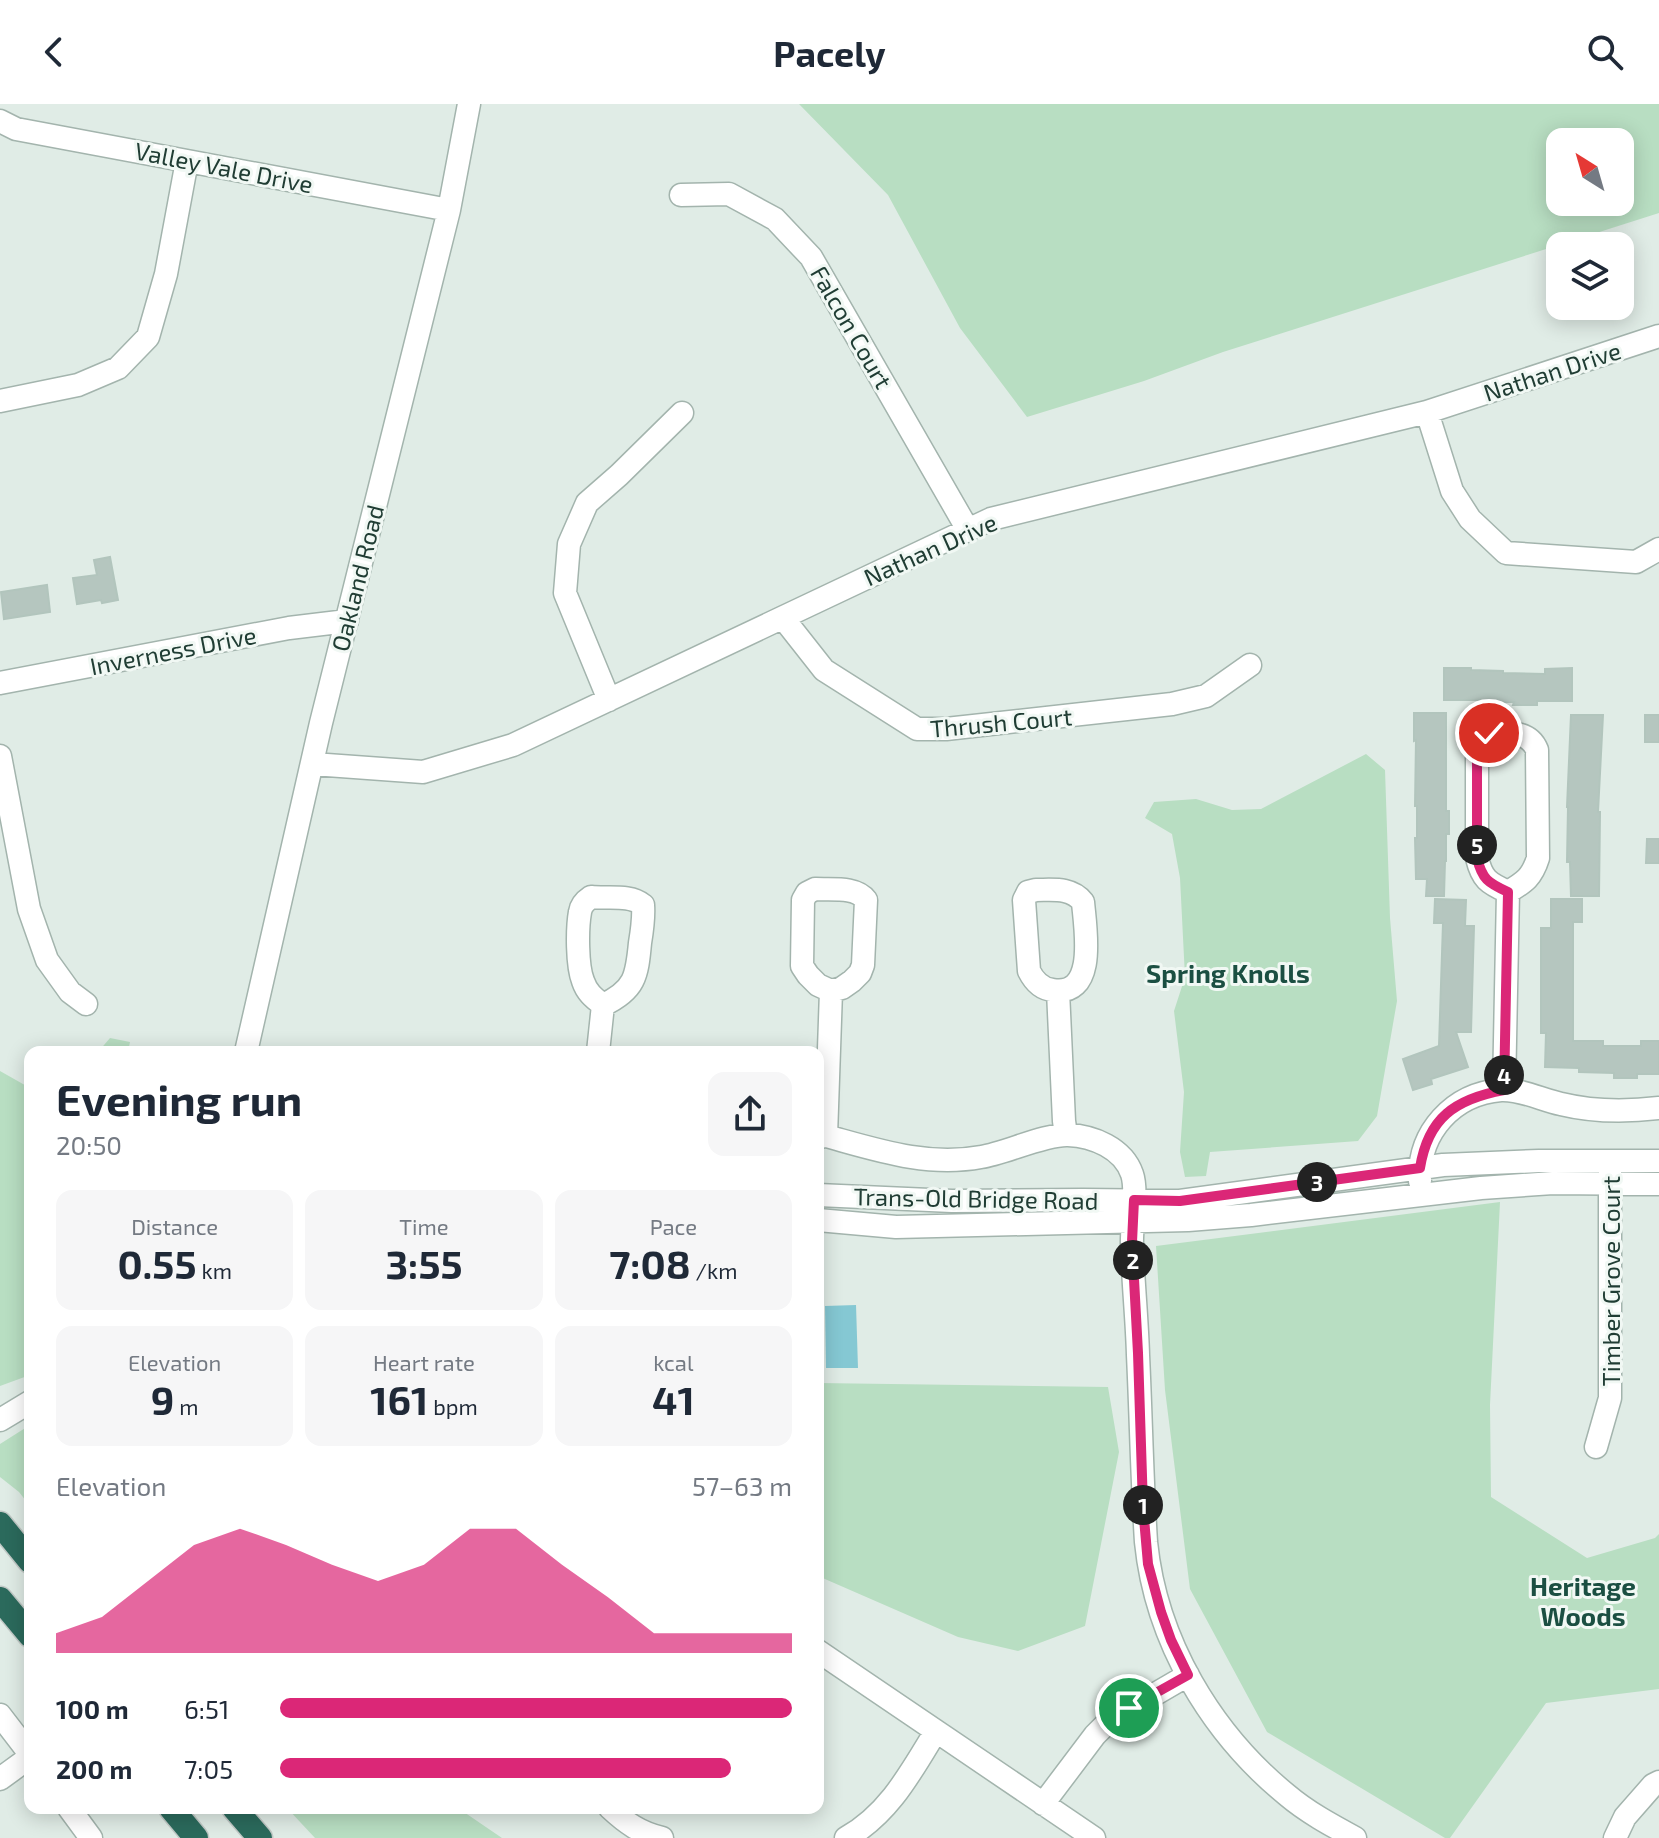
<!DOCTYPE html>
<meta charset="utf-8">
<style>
:root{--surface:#fff;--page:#f6f6f7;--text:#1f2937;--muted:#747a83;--accent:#db2777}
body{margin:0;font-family:"Exo 2",sans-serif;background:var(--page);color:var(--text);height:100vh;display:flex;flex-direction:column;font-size:30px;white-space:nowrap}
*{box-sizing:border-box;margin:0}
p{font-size:26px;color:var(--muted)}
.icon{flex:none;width:44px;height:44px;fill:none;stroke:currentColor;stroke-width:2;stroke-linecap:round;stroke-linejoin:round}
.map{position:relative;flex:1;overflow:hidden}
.side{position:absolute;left:24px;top:942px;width:800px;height:768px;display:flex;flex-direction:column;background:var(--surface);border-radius:16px;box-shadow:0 4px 20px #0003}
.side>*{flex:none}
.needle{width:52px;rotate:323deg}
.fabs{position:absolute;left:1546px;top:24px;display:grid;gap:16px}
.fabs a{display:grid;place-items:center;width:88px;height:88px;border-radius:16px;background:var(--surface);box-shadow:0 4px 20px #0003;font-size:40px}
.pin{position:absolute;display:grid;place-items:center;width:68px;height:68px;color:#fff;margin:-34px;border:4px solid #fff;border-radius:50%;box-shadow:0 2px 8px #0007}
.km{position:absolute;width:40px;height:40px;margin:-20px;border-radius:50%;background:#222;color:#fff;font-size:22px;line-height:40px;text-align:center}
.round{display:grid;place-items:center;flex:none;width:84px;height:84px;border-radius:16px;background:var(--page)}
.head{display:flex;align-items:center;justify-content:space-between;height:136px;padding:0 32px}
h1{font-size:44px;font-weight:700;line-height:60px}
.figures{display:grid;grid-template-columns:repeat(3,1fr);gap:12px;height:136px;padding:8px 32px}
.figures div{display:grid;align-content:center;border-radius:16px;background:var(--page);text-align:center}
.figures b{font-size:40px;font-weight:700}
.figures small{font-size:22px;font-weight:400}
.figures p{font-size:22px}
.chart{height:224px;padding:16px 32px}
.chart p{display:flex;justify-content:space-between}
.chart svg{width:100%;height:144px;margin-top:8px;fill:var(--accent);opacity:.7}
ul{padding:0 32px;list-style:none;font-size:26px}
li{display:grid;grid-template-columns:128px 96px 1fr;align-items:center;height:60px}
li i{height:20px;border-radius:10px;background:var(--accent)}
header{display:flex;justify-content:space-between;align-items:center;height:104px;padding:0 32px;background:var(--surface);font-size:36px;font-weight:700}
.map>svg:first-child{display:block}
.green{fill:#b8dec2;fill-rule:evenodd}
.water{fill:#85c8d3}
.building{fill:#b5c6bf;stroke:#b2c5bd;stroke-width:2}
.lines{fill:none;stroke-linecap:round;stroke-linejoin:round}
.minor-casing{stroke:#a3b4ad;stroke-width:25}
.highway-casing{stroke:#c1c9c6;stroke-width:27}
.minor{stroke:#fff;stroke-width:22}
.highway{stroke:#2b6a5c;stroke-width:24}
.route-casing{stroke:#fff;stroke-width:16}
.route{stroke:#db2777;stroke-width:10}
.labels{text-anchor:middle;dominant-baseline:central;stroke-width:6;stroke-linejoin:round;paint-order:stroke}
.street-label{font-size:24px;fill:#203d34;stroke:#f1f8f4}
.neighbourhood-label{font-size:26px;font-weight:bold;fill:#1b4f42;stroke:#f1f8f4}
</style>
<header><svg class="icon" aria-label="back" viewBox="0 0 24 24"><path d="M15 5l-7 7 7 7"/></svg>Pacely<svg class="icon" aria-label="search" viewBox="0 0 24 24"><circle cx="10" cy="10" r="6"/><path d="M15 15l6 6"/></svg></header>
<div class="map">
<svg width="1659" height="1734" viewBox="0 0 1659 1734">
<rect width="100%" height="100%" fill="#e0ece6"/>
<path class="green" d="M799,0H1659V109L1223,248L1144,277L1027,313L960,224L888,91ZM1560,38H1620V98H1560Z
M1366,650L1385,666L1390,814L1397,897L1377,1012L1358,1037L1210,1048L1206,1072L1185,1073L1180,1048L1184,988L1174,907L1185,873L1180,774L1172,730L1145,714L1154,698L1196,695L1232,706L1261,705Z
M110,934L130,938L128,948H98Z
M0,967L30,984V1271L0,1282Z
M1500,1098L1490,1301L1491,1393L1587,1454L1655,1434L1659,1430V1585L1546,1599L1450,1734H1445L1267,1628L1190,1485L1165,1286L1156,1142Z
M818,1279L1108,1283L1119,1348L1085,1522L1018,1547L958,1533L818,1472Z
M30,1321V1402L19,1388L0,1373V1340Z
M287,1704H458L502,1734H315Z"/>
<path class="water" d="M856,1201L858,1264H826L825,1202Z"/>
<path class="building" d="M110,453L118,496L102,499L101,496L77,500L73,474L97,471L94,456Z
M47,481L50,508L4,515L1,488Z
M1444,564H1471V566L1503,567V569L1545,570V565L1572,564V597H1537V601H1513L1514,598H1479V596H1444Z
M1414,609H1446V707H1449V730H1446V757H1445L1444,792H1426L1427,775H1416L1415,734H1417V702H1415L1416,636L1414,637Z
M1571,611H1603L1598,708H1600L1599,792H1571L1570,758H1567L1568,703H1567Z
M1645,611H1659V638H1645Z
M1647,735H1659V759H1646Z
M1435,795L1466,796L1465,822H1474L1471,928H1456L1468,963L1431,975L1432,980L1413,986L1403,955L1439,942L1443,819H1434Z
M1551,795H1582V818H1573V937H1603V942H1641V937H1659V970H1637V974H1614V969L1579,968V964L1545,963L1546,929H1541V824H1551Z"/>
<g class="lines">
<g class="minor-casing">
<path id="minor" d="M0,17L16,25L449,106
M681,91L729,90L775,115L811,153L968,426
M0,297L78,281L118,264L148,233L166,170L187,57
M1427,308L1452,387L1470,415L1506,449L1636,458L1659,445
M783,514L824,566L917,625H946L1172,600L1206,592L1250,561
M0,579L289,524L347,517
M609,596L565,489L569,440L587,399L619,371L682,309
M1489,629C1508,629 1529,626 1537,646L1538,754C1532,773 1525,778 1508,788C1488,779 1482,775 1477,754V637L1482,631Z
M0,652L29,805L47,856L70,888L86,900
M313,660L423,668L513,641L991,415L1427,308L1659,232
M815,785C831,786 856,782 866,796L863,861L860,869L852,877L842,884L831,887L818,881L808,871L802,862L803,796L807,789Z
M1036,786C1053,786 1071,783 1083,798C1085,823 1098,893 1053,886C1041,885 1034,877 1029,867L1024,796L1028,788Z
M591,793C608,795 630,790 643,801C644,814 642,827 640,839C637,872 635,886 603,901C594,894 587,889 583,877C577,862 577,825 580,808C581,801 585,797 591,793Z
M1058,887L1064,1017L1066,1031
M246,948L321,619L449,106L469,0
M598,948L603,901
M1504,986L1508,788
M826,1032L831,887
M818,1033L826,1032C877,1046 927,1063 981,1053C1006,1049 1045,1030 1068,1031C1093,1032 1123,1044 1132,1070C1138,1087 1131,1122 1132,1142C1133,1178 1137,1215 1138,1251C1141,1313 1142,1376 1146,1438C1156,1537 1211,1629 1287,1691C1307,1708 1331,1721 1355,1734
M1420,1077C1418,1028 1453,990 1501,986C1521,985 1542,996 1561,1000C1594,1008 1626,1008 1659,1004
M818,1091L952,1097L1083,1096L1180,1097L1443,1061L1539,1057H1659
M818,1116L896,1123L1188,1116L1251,1111L1481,1084L1553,1079L1659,1080
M0,1316L30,1298
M1596,1343L1610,1294V1067
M818,1547L936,1627C911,1668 889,1710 846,1734
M0,1611L30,1650
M936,1627L1094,1734
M0,1675L30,1653
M1043,1700L1095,1631L1109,1617L1188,1571
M69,1704L91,1734
M610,1704C626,1719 640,1729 662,1734
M1615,1734L1625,1713L1653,1681L1659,1678"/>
</g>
<g class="highway-casing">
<path id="highway" d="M0,1420L30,1457
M0,1495L30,1531
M171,1704L196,1734
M234,1704L260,1734"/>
</g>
<use href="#minor" class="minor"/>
<use href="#highway" class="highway"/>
</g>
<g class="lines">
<g class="route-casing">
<path id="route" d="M1129,1604L1188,1571L1171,1536L1161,1508L1148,1460L1143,1403L1138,1249L1132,1138L1134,1096L1180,1097L1420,1064C1428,1014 1455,995 1504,986L1508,788C1488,779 1482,775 1477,754V637L1482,631L1489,629"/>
</g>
<use href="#route" class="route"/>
</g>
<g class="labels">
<g class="street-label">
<text transform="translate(224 63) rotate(11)">Valley Vale Drive</text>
<text transform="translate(852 223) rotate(60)">Falcon Court</text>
<text transform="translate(1552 267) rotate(-18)">Nathan Drive</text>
<text transform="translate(930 445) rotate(-24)">Nathan Drive</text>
<text transform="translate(357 474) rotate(-76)">Oakland Road</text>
<text transform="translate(173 546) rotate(-11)">Inverness Drive</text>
<text transform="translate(1001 618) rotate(-5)">Thrush Court</text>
<text transform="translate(976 1094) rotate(1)">Trans-Old Bridge Road</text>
<text transform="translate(1610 1177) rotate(-90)">Timber Grove Court</text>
</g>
<g class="neighbourhood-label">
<text x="1228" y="868">Spring Knolls</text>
<text x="1583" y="1481">Heritage<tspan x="1583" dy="30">Woods</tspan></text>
</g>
</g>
</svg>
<div class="fabs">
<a><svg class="needle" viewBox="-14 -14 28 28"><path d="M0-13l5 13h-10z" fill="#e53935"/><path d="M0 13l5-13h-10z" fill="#747a83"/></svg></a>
<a><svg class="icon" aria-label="layers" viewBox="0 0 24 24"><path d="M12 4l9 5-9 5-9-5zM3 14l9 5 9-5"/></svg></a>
</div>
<div class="pin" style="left:1129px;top:1604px;background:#1e9e55"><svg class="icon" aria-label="arrive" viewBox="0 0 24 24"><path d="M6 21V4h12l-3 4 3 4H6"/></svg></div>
<div class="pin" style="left:1489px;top:629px;background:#d93025"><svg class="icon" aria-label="check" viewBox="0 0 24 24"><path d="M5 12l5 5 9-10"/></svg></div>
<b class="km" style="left:1143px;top:1401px">1</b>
<b class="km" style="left:1133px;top:1156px">2</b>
<b class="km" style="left:1317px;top:1078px">3</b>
<b class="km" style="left:1504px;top:971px">4</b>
<b class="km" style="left:1477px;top:741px">5</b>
<section class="side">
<div class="head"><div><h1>Evening run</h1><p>20:50</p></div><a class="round"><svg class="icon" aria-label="share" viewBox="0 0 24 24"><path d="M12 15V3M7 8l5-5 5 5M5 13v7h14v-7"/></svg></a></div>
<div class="figures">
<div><p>Distance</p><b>0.55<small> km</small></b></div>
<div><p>Time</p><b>3:55</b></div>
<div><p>Pace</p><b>7:08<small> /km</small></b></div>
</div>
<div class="figures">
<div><p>Elevation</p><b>9<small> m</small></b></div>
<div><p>Heart rate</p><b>161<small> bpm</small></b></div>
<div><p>kcal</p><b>41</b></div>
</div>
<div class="chart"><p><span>Elevation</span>57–63 m</p>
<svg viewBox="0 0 160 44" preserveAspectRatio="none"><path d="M0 44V38L10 33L20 22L30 11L40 6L50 11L60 17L70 22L80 17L90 6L100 6L110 17L120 27L130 38L140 38L150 38L160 38V44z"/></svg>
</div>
<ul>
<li><b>100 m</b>6:51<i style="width:100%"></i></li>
<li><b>200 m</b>7:05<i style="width:88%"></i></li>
</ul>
</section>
</div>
